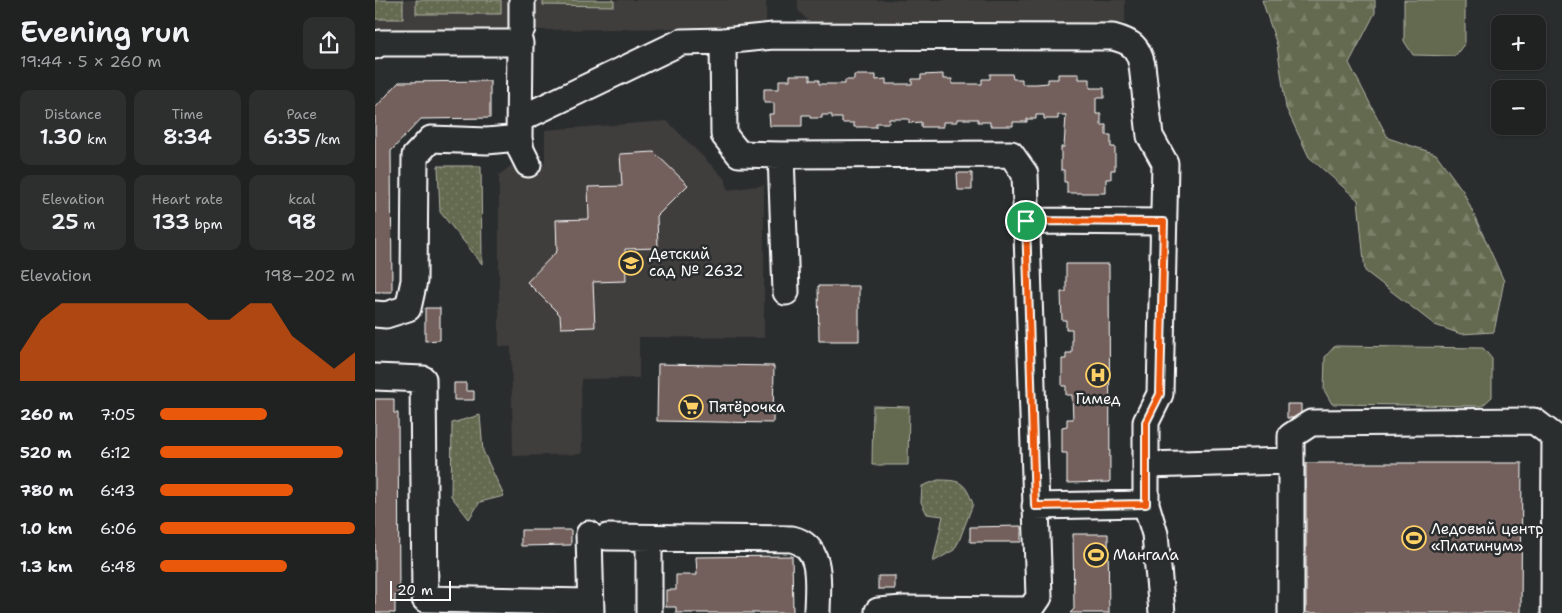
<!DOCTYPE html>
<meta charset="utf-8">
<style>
:root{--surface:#202222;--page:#2d2f2f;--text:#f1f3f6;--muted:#a2a4a5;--line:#3d3f40;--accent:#ea580c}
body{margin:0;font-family:"Shantell Sans",sans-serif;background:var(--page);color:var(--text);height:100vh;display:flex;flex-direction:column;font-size:19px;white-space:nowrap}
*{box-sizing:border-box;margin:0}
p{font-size:16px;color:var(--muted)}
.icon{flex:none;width:28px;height:28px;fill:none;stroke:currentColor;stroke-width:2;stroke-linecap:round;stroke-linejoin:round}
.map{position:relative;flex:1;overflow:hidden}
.drawer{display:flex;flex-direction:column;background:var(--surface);width:375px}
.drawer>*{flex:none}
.fabs{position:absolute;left:1116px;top:15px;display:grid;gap:10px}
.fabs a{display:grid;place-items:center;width:55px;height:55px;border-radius:10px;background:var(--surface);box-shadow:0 1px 4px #0004,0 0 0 1px var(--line);font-size:25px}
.scale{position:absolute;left:15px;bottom:12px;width:61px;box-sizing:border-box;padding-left:5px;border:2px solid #fff;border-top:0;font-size:14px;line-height:18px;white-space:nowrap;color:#fff;-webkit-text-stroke:4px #2a2d2e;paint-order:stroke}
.pin{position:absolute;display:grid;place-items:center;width:42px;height:42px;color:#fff;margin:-21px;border:2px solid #fff;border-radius:50%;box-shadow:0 1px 5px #0007}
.round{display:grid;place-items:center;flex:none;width:52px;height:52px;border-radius:10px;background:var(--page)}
.headline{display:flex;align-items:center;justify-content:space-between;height:85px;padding:0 20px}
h1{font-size:28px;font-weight:600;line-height:38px}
.metrics{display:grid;grid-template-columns:repeat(3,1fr);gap:8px;height:85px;padding:5px 20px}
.metrics div{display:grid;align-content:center;border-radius:10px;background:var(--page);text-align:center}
.metrics b{font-size:21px;font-weight:600}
.metrics small{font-size:14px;font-weight:400}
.metrics p{font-size:14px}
.chart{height:140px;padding:10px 20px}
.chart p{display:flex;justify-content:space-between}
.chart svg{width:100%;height:90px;margin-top:5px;fill:var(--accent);opacity:.7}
ul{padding:0 20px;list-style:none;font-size:16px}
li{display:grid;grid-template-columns:80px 60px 1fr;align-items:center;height:38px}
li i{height:12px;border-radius:6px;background:var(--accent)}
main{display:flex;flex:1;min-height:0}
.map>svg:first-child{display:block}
.built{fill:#403c3c}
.grass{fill:#646a4f;stroke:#b2b4a7}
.forest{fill:url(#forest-firs);stroke:#b2b4a7}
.park{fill:url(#park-dots);stroke:#b2b4a7}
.building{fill:#73605c;stroke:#fff}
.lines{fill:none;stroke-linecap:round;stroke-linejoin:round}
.minor-casing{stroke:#fff;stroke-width:29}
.minor{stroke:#2a2d2e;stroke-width:25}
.route-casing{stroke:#fff;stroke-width:10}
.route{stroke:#ea580c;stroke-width:6}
.labels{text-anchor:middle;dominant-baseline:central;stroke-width:5;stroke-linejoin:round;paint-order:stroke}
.poi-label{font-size:15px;fill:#fff;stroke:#2a2d2e;text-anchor:start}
</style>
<main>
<section class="drawer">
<div class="headline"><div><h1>Evening run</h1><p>19:44 · 5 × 260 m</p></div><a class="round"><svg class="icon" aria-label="share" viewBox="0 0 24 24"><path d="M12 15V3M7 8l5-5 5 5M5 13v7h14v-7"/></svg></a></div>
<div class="metrics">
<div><p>Distance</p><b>1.30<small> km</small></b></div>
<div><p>Time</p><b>8:34</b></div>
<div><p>Pace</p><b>6:35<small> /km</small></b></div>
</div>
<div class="metrics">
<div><p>Elevation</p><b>25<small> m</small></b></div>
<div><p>Heart rate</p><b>133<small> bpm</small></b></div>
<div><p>kcal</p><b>98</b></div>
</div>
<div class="chart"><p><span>Elevation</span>198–202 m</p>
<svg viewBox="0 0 160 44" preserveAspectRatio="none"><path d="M0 44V30L10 14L20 6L30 6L40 6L50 6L60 6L70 6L80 6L90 14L100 14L110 6L120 6L130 22L140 30L150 38L160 30V44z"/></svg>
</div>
<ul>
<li><b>260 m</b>7:05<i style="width:55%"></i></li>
<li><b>520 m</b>6:12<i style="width:94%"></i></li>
<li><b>780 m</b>6:43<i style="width:68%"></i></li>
<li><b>1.0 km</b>6:06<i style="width:100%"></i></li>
<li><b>1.3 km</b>6:48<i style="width:65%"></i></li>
</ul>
</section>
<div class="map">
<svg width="1187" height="613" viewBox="0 0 1187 613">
<defs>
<pattern id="forest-firs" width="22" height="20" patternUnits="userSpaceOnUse" patternTransform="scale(1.25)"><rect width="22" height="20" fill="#646a4f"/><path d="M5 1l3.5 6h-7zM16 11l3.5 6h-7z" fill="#7b8069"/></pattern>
<pattern id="park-dots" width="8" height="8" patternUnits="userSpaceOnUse" patternTransform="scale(1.25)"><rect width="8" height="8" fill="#646a4f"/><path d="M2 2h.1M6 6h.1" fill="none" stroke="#7b8069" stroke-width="1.8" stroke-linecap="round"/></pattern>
</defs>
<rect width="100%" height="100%" fill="#2a2d2e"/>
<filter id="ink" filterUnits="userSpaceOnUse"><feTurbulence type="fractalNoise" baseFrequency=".02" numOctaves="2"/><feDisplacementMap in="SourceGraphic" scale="10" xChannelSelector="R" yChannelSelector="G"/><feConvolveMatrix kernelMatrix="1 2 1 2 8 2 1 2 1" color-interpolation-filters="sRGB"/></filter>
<g filter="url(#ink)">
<path class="built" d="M0,0H391V27L0,32Z
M423,0H750V23L436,24L423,10Z
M292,121L351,180L352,190L389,185V338L264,337V378L206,379L207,454L138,456L136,347L124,346V175L137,165L170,162V130Z"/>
<path class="grass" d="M168,0H239V6L168,5Z
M1029,0H1090V43L1080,56L1038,55L1029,41Z
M960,346L1108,348L1117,359V397L1107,406L957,404L949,390L950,357Z
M498,406L534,407L533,465H497Z"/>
<path class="forest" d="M887,0H1000V13L974,63L1013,138L1061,154L1088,191L1129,281L1119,332L1086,334L1060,325L990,271L983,200L934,157L911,108L902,45Z"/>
<path class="park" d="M0,0H28V19H0Z
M41,0H126V14H41Z
M63,166H106L107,264L65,212Z
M105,415L108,451L129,496L105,502L94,519L76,496L77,423Z
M563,480C586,480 590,482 598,504L584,541L579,550L558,562L568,516L552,514L546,502L547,486Z"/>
<path class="building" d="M568,74V79H577V84H607V79H615V74H637L638,79H647V84H661L673,83V79H683V74H704V79H715V88H729V98H721V114H726V125H731V135H736V147H740V170H736V179H731V193H692V182H689V170H686V147H689L691,115H683V119H669V115H661V119H652V122H638V126H615V122H603V119H582V122H568V127H546V122L534,123V119H514V123H501V127H479V123H467V118H457V115H447V118H435V115H427V126H395L394,114H399V103H389V89H404V80H415V75H435V80H444V84H470V80H479V75H501V80L511,79V84H537V79H546V75Z
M115,81V118L46,119L16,151L17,292H0V108L24,82Z
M279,152L313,185L282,216L283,248L250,249L251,281L218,282L220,327L186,328L185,315L152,282L182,251L181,220L214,219L213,187L247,186L245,154Z
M582,173H597V190H583Z
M691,264H734L735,482L692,483V453H687V427L692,426V419H698L697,395H691V386H687V359H691V353H697V329H691V320H687L686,292H691Z
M443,286H484V341H444Z
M50,308H65V340L50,341Z
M283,364L399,366L398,423L282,421Z
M79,383H91V391H99V400H79Z
M0,399H19V413H23L24,595H20V613H0Z
M912,404H926V418H912Z
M931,463H1147L1146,613H931Z
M646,526V542H595V527Z
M146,530H196V545L146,546Z
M698,534H733L734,613H695L699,609Z
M417,556L418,613H301V607H291V590H301V575H322L321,557Z
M503,576H520V589H503Z"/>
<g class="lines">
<g class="minor-casing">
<path id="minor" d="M147,28V0
M348,41L349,135L364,154L406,155L636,154L650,174L664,597L655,610L528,609L503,611V613
M0,46L5,43H145L144,138L146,150L153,164
M145,119L306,42L348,41L398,36L738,37C757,42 763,47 767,65L775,136L790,163L785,394L771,422V504L780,534L787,613
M406,155L411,292
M651,221L789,222
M0,314L11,315L33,308L39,281L40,156L56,139L112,141L144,138
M0,377L48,379L50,599L215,602
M771,465L916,461
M660,506L771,504
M214,534L216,613
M232,537L417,539C450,547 442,587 442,613
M274,538V613
M916,613V436L936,423L1159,421L1180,437L1179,613"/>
</g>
<use href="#minor" class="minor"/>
</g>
</g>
<g class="lines" filter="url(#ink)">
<g class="route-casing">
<path id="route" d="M651,221L789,222L785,394L771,422V504L660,506Z"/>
</g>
<use href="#route" class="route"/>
</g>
<defs>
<g id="school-ring" transform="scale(1.25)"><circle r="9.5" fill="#2a2d2e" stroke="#ffd166" stroke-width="1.5"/><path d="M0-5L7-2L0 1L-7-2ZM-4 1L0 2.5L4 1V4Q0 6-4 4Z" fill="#ffd166"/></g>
<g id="hospital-ring" transform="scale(1.25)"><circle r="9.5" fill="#2a2d2e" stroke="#ffd166" stroke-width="1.5"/><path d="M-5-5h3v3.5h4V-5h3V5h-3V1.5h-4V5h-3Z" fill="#ffd166"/></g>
<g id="supermarket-ring" transform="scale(1.25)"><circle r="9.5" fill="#2a2d2e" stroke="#ffd166" stroke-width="1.5"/><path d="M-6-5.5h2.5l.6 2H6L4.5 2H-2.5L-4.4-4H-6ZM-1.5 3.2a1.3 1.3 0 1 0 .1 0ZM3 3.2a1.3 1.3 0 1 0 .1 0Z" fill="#ffd166"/></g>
<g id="stadium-ring" transform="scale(1.25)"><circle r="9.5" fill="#2a2d2e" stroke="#ffd166" stroke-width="1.5"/><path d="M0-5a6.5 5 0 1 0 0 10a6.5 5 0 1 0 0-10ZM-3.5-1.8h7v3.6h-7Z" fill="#ffd166"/></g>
</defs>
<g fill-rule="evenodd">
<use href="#school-ring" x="256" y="263"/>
<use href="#hospital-ring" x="723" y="375"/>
<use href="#supermarket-ring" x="316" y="407"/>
<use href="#stadium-ring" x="1039" y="538"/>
<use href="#stadium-ring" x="721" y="555"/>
</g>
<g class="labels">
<g class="poi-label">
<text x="274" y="254">Детский<tspan x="274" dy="17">сад № 2632</tspan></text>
<text x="723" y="399" text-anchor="middle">Гимед</text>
<text x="334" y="407">Пятёрочка</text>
<text x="1056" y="529">Ледовый центр<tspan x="1056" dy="17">«Платинум»</tspan></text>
<text x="738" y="555">Мангала</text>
</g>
</g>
</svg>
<div class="fabs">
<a>+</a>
<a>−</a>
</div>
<div class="scale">20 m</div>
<div class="pin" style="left:651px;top:221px;background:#1e9e55"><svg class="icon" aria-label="arrive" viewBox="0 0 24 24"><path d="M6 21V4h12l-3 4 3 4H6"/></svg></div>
</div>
</main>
